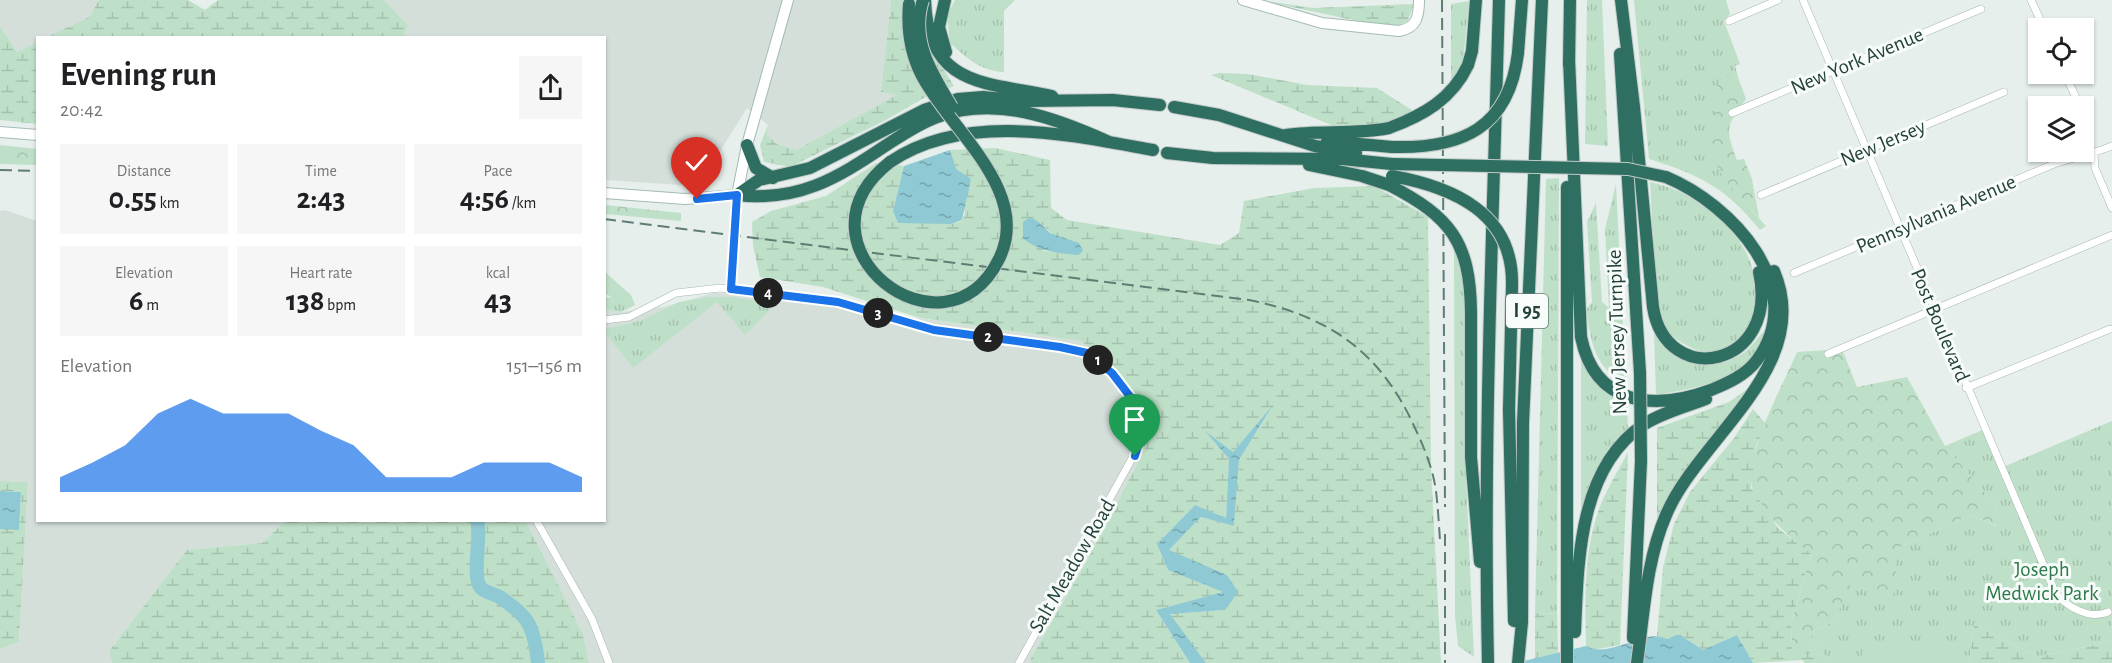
<!DOCTYPE html>
<meta charset="utf-8">
<style>
:root{--surface:#fff;--page:#f6f6f6;--text:#202124;--muted:#757577;--accent:#1a73e8}
body{margin:0;font-family:"Alegreya Sans",sans-serif;background:var(--page);color:var(--text);height:100vh;display:flex;flex-direction:column;font-size:22px;white-space:nowrap}
*{box-sizing:border-box;margin:0}
p{font-size:20px;color:var(--muted)}
.icon{flex:none;width:33px;height:33px;fill:none;stroke:currentColor;stroke-width:2;stroke-linecap:round;stroke-linejoin:round}
.map{position:relative;flex:1;overflow:hidden}
.drawer{position:absolute;left:36px;top:36px;width:570px;height:486px;display:flex;flex-direction:column;background:var(--surface);border-radius:0px;box-shadow:0 2px 4px #0004}
.drawer>*{flex:none}
.tools{position:absolute;left:2028px;top:18px;display:grid;gap:12px}
.tools a{display:grid;place-items:center;width:66px;height:66px;border-radius:0px;background:var(--surface);box-shadow:0 2px 4px #0004;font-size:30px}
.pin{position:absolute;display:grid;place-items:center;width:51px;height:51px;color:#fff;margin:-62px -26px;border-radius:50% 50% 50% 0;rotate:-45deg;box-shadow:0 0 6px #0007}
.pin .icon{rotate:45deg}
.km{position:absolute;width:30px;height:30px;margin:-15px;border-radius:50%;background:#222;color:#fff;font-size:16px;line-height:30px;text-align:center}
.round{display:grid;place-items:center;flex:none;width:63px;height:63px;border-radius:0px;background:var(--page)}
.overview{display:flex;align-items:center;justify-content:space-between;height:102px;padding:0 24px}
h1{font-size:33px;font-weight:600;line-height:45px}
.figures{display:grid;grid-template-columns:repeat(3,1fr);gap:9px;height:102px;padding:6px 24px}
.figures div{display:grid;align-content:center;border-radius:0px;background:var(--page);text-align:center}
.figures b{font-size:30px;font-weight:600}
.figures small{font-size:16px;font-weight:400}
.figures p{font-size:16px}
.chart{height:168px;padding:12px 24px}
.chart p{display:flex;justify-content:space-between}
.chart svg{width:100%;height:108px;margin-top:6px;fill:var(--accent);opacity:.7}
.map>svg:first-child{display:block}
.built{fill:#d4dfda}
.grass{fill:url(#grass-tufts)}
.forest{fill:url(#forest-crowns)}
.wetland{fill:url(#wetland-marsh);fill-rule:evenodd}
.pitch{fill:#bfe0c8}
.water{fill:url(#water-ripples)}
.lines{fill:none;stroke-linecap:round;stroke-linejoin:round}
.river{stroke:#8ec9d4;stroke-width:14}
.street-casing{stroke:#a8b8b2;stroke-width:8}
.secondary-casing{stroke:#a4bbb3;stroke-width:12}
.highway-casing{stroke:#c2cac8;stroke-width:14}
.street{stroke:#fff;stroke-width:7}
.secondary{stroke:#fff;stroke-width:10}
.highway{stroke:#2f6f62;stroke-width:12}
.rail{stroke:#5f7d75;stroke-width:2;stroke-dasharray:12 6;stroke-linecap:butt}
.highway-bridge-casing{stroke:#c2cac8;stroke-width:14;stroke-linecap:butt}
.highway-bridge{stroke:#2f6f62;stroke-width:12}
.route-casing{stroke:#fff;stroke-width:12}
.route{stroke:#1a73e8;stroke-width:8}
.labels{text-anchor:middle;dominant-baseline:central;stroke-width:6;stroke-linejoin:round;paint-order:stroke}
.shield{fill:#f7fbf9;stroke:#637a73;stroke-width:1.5}
.shield-label{font-size:20px;font-weight:bold;fill:#24423a}
.street-label{font-size:21px;fill:#24423a;stroke:#f7fbf9}
.park-label{font-size:21px;fill:#2d7a4b;stroke:#f7fbf9}
</style>
<div class="map">
<svg width="2112" height="663" viewBox="0 0 2112 663">
<defs>
<pattern id="grass-tufts" width="24" height="20" patternUnits="userSpaceOnUse" patternTransform="scale(1.5)"><rect width="24" height="20" fill="#bfe0c8"/><path d="M3 7l-1-3M5 7V3M7 7l1-3M15 17l-1-3M17 17v-4M19 17l1-3" fill="none" stroke="#a4c1ad"/></pattern>
<pattern id="forest-crowns" width="20" height="18" patternUnits="userSpaceOnUse" patternTransform="scale(1.5)"><rect width="20" height="18" fill="#bfe0c8"/><path d="M2 6a3 3 0 1 1 6 0M12 15a3 3 0 1 1 6 0" fill="none" stroke="#a4c1ad"/></pattern>
<pattern id="wetland-marsh" width="20" height="14" patternUnits="userSpaceOnUse" patternTransform="scale(1.5)"><rect width="20" height="14" fill="#bfe0c8"/><path d="M1 5h8M5 5V1M11 12h8M15 12V8" fill="none" stroke="#a4c1ad"/></pattern>
<pattern id="water-ripples" width="26" height="14" patternUnits="userSpaceOnUse" patternTransform="scale(1.5)"><rect width="26" height="14" fill="#8ec9d4"/><path d="M2 4q2-2 4 0t4 0M15 11q2-2 4 0t4 0" fill="none" stroke="#74a5ad"/></pattern>
</defs>
<rect width="100%" height="100%" fill="#e6efeb"/>
<path class="built" d="M0,0H99L89,17L47,37L38,38L37,42L17,52L0,26Z
M384,0H891L881,92L898,95L796,150L777,144L767,135L768,125L747,108L702,180L682,185L605,180L604,38L403,37L408,25Z
M5,210L37,221L38,520L285,521L262,543L187,550L109,651L112,663H0V649L19,642L28,482L0,481V211Z
M714,293L753,295L1081,341L1122,375L1144,406L1147,445L1085,564L1031,658V663H589L583,634L525,521L604,520L605,309L621,312L663,307Z"/>
<path class="grass" d="M955,0H1015L1004,11V72C980,71 967,58 950,43L947,15Z
M1587,0H1602L1608,146L1585,144Z
M1634,0H1726L1730,14L1724,21L1740,64L1735,66L1739,80L1719,73L1733,190L1766,226L1760,230C1725,187 1700,175 1649,159Z
M1469,1L1463,62L1451,82V4Z
M1559,178L1557,614L1535,613L1546,179Z
M1650,182C1709,194 1774,253 1751,319C1746,333 1736,345 1721,350C1712,352 1702,353 1694,349C1684,344 1671,338 1666,327C1652,297 1653,218 1650,182Z
M1616,184L1625,367L1627,387C1593,363 1593,349 1586,310L1592,302L1587,222L1596,203L1602,302L1609,308L1605,229Z
M1454,247L1464,275L1466,477L1474,657L1458,646L1455,615Z
M605,272L631,295L635,305L621,312L605,309V298L612,297L605,294Z
M709,297H732L776,304L745,335L717,302L633,368L605,333V329L640,321L679,302Z
M1765,330C1763,335 1762,343 1759,348C1741,382 1690,389 1656,395L1654,333C1681,354 1707,377 1742,354C1750,349 1758,337 1765,330Z
M1581,351C1591,376 1600,393 1627,401L1628,432L1581,515Z
M2112,421V641L2038,657L1974,624L1969,663H1830L1809,634L1834,621L1851,582L1898,548L1970,515L1997,526L1996,506L1945,446L1987,428L2003,467Z"/>
<path class="forest" d="M1719,72L1739,80L1746,99C1726,126 1725,129 1737,160L1744,159L1752,179L1759,218C1746,204 1721,181 1716,162C1709,139 1718,97 1719,72Z
M0,145L37,149V165L0,164Z
M605,205L681,213V221L605,214Z
M1842,349L1857,387L1907,377L1945,446L1996,506L1998,526L1970,515L1898,548L1894,594L1852,582L1834,621L1809,634L1825,655L1792,652L1791,623L1811,554C1795,542 1754,507 1752,486C1748,445 1781,390 1797,352Z"/>
<path class="wetland" d="M99,0H188L205,10L218,0H384L408,25L403,38L47,37L89,17Z
M891,0H923L925,39L954,86L924,98L884,121L790,167L764,162L760,145L768,125L767,135L777,144L796,150L897,95L881,92Z
M1264,1L1313,8L1414,4L1408,20L1400,26L1386,27Z
M0,26L17,52L37,42V124L0,120Z
M1219,73L1248,74L1307,85L1377,88L1415,112L1373,126L1336,127L1211,75Z
M995,148L1050,160L1051,208L1067,220L1220,245L1239,233L1244,201L1314,188L1374,186L1428,217L1431,468L1441,663H1206L1169,614L1225,610L1227,575L1168,551L1201,517L1234,526L1239,460L1270,410L1233,452L1208,434L1229,459L1226,519L1195,505L1157,544L1168,570L1224,592L1156,610L1190,663H1031V658L1085,564L1147,445L1144,406L1122,375L1081,341L920,318L823,287L760,277L753,246L752,222L771,211L826,196L876,163L904,166L893,211L951,224L962,221L965,213L950,150ZM1030,218L1039,222L1073,254L1044,251L1023,222Z
M1752,386L1668,505L1657,523V428L1729,402Z
M1753,409L1766,424L1756,446L1751,488L1778,528L1811,554L1791,623L1792,651L1825,655L1830,663H1804L1803,660L1753,663L1737,635L1703,650L1680,635L1668,639L1657,636L1663,567L1674,524L1690,492L1734,438Z
M1628,452L1620,645L1592,650L1586,646C1585,598 1583,542 1604,497C1611,482 1620,467 1628,452Z
M0,481L28,482L19,642L0,649V529H19L21,492L0,491Z
M525,520L583,634L589,663H112L109,651L187,550L262,543L285,521Z
M1535,613L1557,614L1558,653L1535,659Z
M1974,624L2038,657L2112,641V663H1969Z"/>
<path class="pitch" d="M1864,639L1953,653L1952,663H1861Z"/>
<path class="water" d="M950,150L956,169L971,179L962,220L951,224L898,223L893,211L904,166Z
M1030,217L1039,222L1050,233L1079,243L1083,251L1078,255C1058,253 1039,252 1023,238V222Z
M1273,405L1239,460L1234,526L1201,517L1169,550L1227,575L1238,592L1225,610L1170,614L1206,663H1190L1156,610L1223,592L1168,570L1157,544L1195,505L1226,518L1229,459L1205,431L1233,452Z
M0,491L21,492L19,530L0,529Z
M1676,635H1680L1703,650L1737,635L1753,663H1516L1586,646C1605,657 1633,638 1654,636C1658,636 1663,638 1668,639Z"/>
<g class="lines">
<path class="river" d="M477,520C482,537 471,578 481,588C485,592 493,594 498,596C529,616 534,626 538,663"/>
<g class="street-casing">
<path id="street" d="M1803,0L2055,592C2066,607 2090,620 2108,612
M2031,0L2044,28
M1729,21L1778,0
M2065,74L2080,106
M1732,113L1981,9
M2094,154L2095,168L2112,208
M1761,195L2004,92
M1794,273L2054,164C2074,157 2093,154 2112,146
M731,289L737,195
M604,320L629,317L676,293L720,288L838,302L934,330L1074,349L1099,361L1129,393L1141,420L1140,444L1019,663
M1828,354L2112,235
M1966,388L2110,329
M536,520L592,619L609,663"/>
</g>
<g class="secondary-casing">
<path id="secondary" d="M1243,0L1322,23L1399,31C1417,28 1419,16 1419,0
M0,132L38,135
M604,193L685,199L737,195L747,145L788,0"/>
</g>
<g class="highway-casing">
<path id="highway" d="M925,0C928,87 985,82 1052,96
M945,0L939,27L946,52
M1621,0L1634,107L1653,307C1666,390 1780,368 1759,272
M1518,53L1522,0
M1620,54L1640,373
M1569,59L1581,337C1595,406 1654,411 1711,390C1728,383 1746,375 1757,360C1810,287 1731,204 1666,177
M1468,65L1472,51L1476,0
M1569,65L1570,0
M1174,107L1219,115L1315,146L1356,153
M1286,135C1321,130 1355,135 1389,128
M1327,141L1392,147
M747,145L756,168L773,178
M1167,153L1213,158L1342,159L1392,164
M890,162C966,111 1069,135 1153,150
M1309,165L1362,176L1389,185
M1567,187V663
M737,195L759,180L810,168L924,110L958,99L983,97L1026,101L1113,100L1160,105
M737,195C798,202 836,179 885,146C902,135 918,124 937,117C995,95 1056,118 1109,142
M1512,286L1509,410L1514,621
M1471,312V457L1480,562
M1575,632C1578,563 1578,469 1643,425C1661,413 1685,407 1706,399
M1633,638L1641,461
M1488,663C1483,442 1493,221 1499,0
M1518,663L1522,622L1523,423L1542,0
M1637,663C1644,614 1646,561 1666,515C1698,438 1815,367 1774,271"/>
</g>
<use href="#street" class="street"/>
<use href="#secondary" class="secondary"/>
<use href="#highway" class="highway"/>
<path class="rail" d="M1442,0L1445,507
M0,170L38,171
M604,219L1249,300C1328,316 1380,351 1414,426C1424,447 1433,469 1436,491C1438,508 1439,525 1440,541
M1445,534V663"/>
<g class="highway-bridge-casing">
<path id="highway-bridge" d="M923,0C910,40 932,74 952,107
M1389,128C1424,115 1452,99 1468,65
M1392,147C1462,149 1509,128 1518,53
M890,162C784,245 945,369 999,259C1033,191 948,128 921,74C910,52 907,28 909,4
M1392,164L1628,169L1666,177
M1392,176C1453,187 1514,213 1512,286
M1389,185C1451,217 1470,242 1471,312
M1640,373L1641,461"/>
</g>
<use href="#highway-bridge" class="highway-bridge"/>
</g>
<g class="lines">
<g class="route-casing">
<path id="route" d="M697,199L737,195L731,289L838,302L934,330L1060,347L1087,353L1112,373L1135,403L1142,432L1135,456"/>
</g>
<use href="#route" class="route"/>
</g>
<g class="labels">
<rect class="shield" x="1506" y="294" width="42" height="34" rx="4.5"/>
<g class="shield-label">
<text x="1527" y="311">I 95</text>
</g>
<g class="street-label">
<text transform="translate(1857 61) rotate(-23)">New York Avenue</text>
<text transform="translate(1883 143) rotate(-23)">New Jersey</text>
<text transform="translate(1936 214) rotate(-23)">Pennsylvania Avenue</text>
<text transform="translate(1940 325) rotate(67)">Post Boulevard</text>
<text transform="translate(1617 332) rotate(-92)">New Jersey Turnpike</text>
<text transform="translate(1072 566) rotate(-60)">Salt Meadow Road</text>
</g>
<g class="park-label">
<text x="2042" y="569">Joseph<tspan x="2042" dy="24">Medwick Park</tspan></text>
</g>
</g>
</svg>
<div class="tools">
<a><svg class="icon" aria-label="locate" viewBox="0 0 24 24"><circle cx="12" cy="12" r="6"/><path d="M12 2v4M12 18v4M2 12h4M18 12h4"/></svg></a>
<a><svg class="icon" aria-label="layers" viewBox="0 0 24 24"><path d="M12 4l9 5-9 5-9-5zM3 14l9 5 9-5"/></svg></a>
</div>
<div class="pin" style="left:1135px;top:456px;background:#1e9e55"><svg class="icon" aria-label="arrive" viewBox="0 0 24 24"><path d="M6 21V4h12l-3 4 3 4H6"/></svg></div>
<div class="pin" style="left:697px;top:199px;background:#d93025"><svg class="icon" aria-label="check" viewBox="0 0 24 24"><path d="M5 12l5 5 9-10"/></svg></div>
<b class="km" style="left:1098px;top:360px">1</b>
<b class="km" style="left:988px;top:337px">2</b>
<b class="km" style="left:878px;top:313px">3</b>
<b class="km" style="left:768px;top:293px">4</b>
<section class="drawer">
<div class="overview"><div><h1>Evening run</h1><p>20:42</p></div><a class="round"><svg class="icon" aria-label="share" viewBox="0 0 24 24"><path d="M12 15V3M7 8l5-5 5 5M5 13v7h14v-7"/></svg></a></div>
<div class="figures">
<div><p>Distance</p><b>0.55<small> km</small></b></div>
<div><p>Time</p><b>2:43</b></div>
<div><p>Pace</p><b>4:56<small> /km</small></b></div>
</div>
<div class="figures">
<div><p>Elevation</p><b>6<small> m</small></b></div>
<div><p>Heart rate</p><b>138<small> bpm</small></b></div>
<div><p>kcal</p><b>43</b></div>
</div>
<div class="chart"><p><span>Elevation</span>151–156 m</p>
<svg viewBox="0 0 160 44" preserveAspectRatio="none"><path d="M0 44V38L10 32L20 25L30 12L40 6L50 12L60 12L70 12L80 19L90 25L100 38L110 38L120 38L130 32L140 32L150 32L160 38V44z"/></svg>
</div>
</section>
</div>
